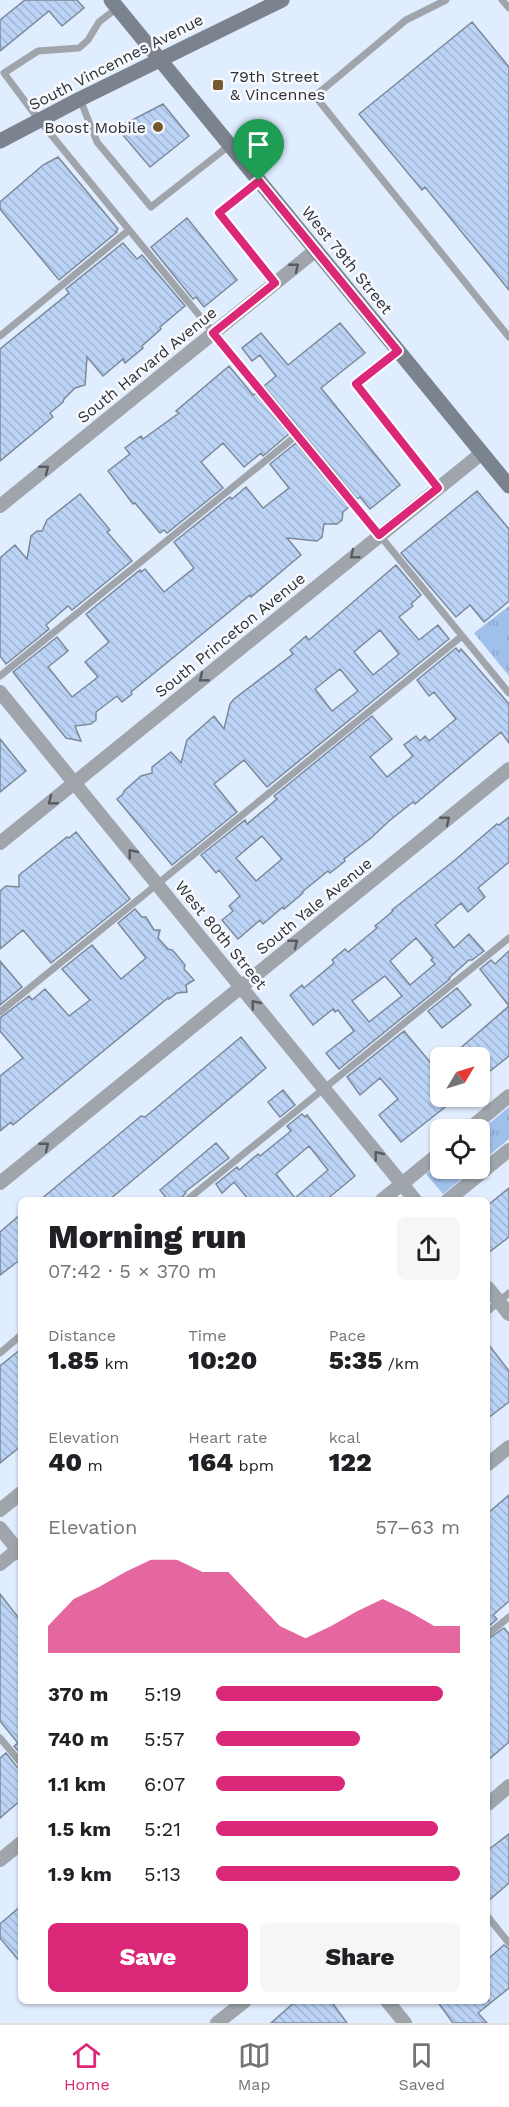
<!DOCTYPE html>
<meta charset="utf-8">
<style>
:root{--surface:#fff;--page:#f6f6f6;--text:#202124;--muted:#757577;--line:#e0e0e0;--accent:#db2777}
body{margin:0;font-family:"Work Sans",sans-serif;background:var(--page);color:var(--text);height:100vh;display:flex;flex-direction:column;font-size:22px;white-space:nowrap}
*{box-sizing:border-box;margin:0}
p{font-size:20px;color:var(--muted)}
.icon{flex:none;width:33px;height:33px;fill:none;stroke:currentColor;stroke-width:2;stroke-linecap:round;stroke-linejoin:round}
.map{position:relative;flex:1;overflow:hidden}
.side{position:absolute;left:18px;top:1197px;width:472px;height:807px;display:flex;flex-direction:column;background:var(--surface);border-radius:9px;box-shadow:0 2px 4px #0004}
.side>*{flex:none}
.needle{width:39px;rotate:52deg}
.tools{position:absolute;left:430px;top:1047px;display:grid;gap:12px}
.tools a{display:grid;place-items:center;width:60px;height:60px;border-radius:9px;background:var(--surface);box-shadow:0 2px 4px #0004;font-size:30px}
.pin{position:absolute;display:grid;place-items:center;width:51px;height:51px;color:#fff;margin:-62px -26px;border-radius:50% 50% 50% 0;rotate:-45deg;box-shadow:0 0 6px #0007}
.pin .icon{rotate:45deg}
.round{display:grid;place-items:center;flex:none;width:63px;height:63px;border-radius:9px;background:var(--page)}
.head{display:flex;align-items:center;justify-content:space-between;height:102px;padding:0 30px}
h1{font-size:33px;font-weight:800;line-height:45px}
.figures{display:grid;grid-template-columns:repeat(3,1fr);gap:9px;height:102px;padding:6px 30px}
.figures div{display:grid;align-content:center}
.figures b{font-size:26px;font-weight:800}
.figures small{font-size:16px;font-weight:400}
.figures p{font-size:16px}
.chart{height:168px;padding:12px 30px}
.chart p{display:flex;justify-content:space-between}
.chart svg{width:100%;height:108px;margin-top:6px;fill:var(--accent);opacity:.7}
.action{display:flex;gap:12px;margin-top:auto;padding:12px 30px}
.action a{flex:1;height:69px;border-radius:9px;background:var(--accent);color:#fff;font-size:24px;font-weight:800;line-height:69px;text-align:center}
.action a+a{background:var(--page);color:var(--text)}
ul{padding:0 30px;list-style:none;font-size:20px}
li{display:grid;grid-template-columns:96px 72px 1fr;align-items:center;height:45px}
li i{height:15px;border-radius:8px;background:var(--accent)}
.dock{display:flex;justify-content:space-around;align-items:center;height:84px;border-top:2px solid var(--line);background:var(--surface);font-size:16px;color:var(--muted)}
.dock a{display:grid;justify-items:center;gap:3px}
.dock .current{color:var(--accent)}
.map>svg:first-child{display:block}
.grass{fill:url(#grass-tufts)}
.building{fill:url(#building-back-hatch);stroke:#7d8999;stroke-width:1.5;fill-rule:evenodd}
.lines{fill:none;stroke-linecap:round;stroke-linejoin:round}
.lane{stroke:#a0a5ac;stroke-width:7}
.street{stroke:#a0a5ac;stroke-width:14}
.secondary{stroke:#7b838e;stroke-width:15}
.oneway{stroke:#565a61}
.route-casing{stroke:#fff;stroke-width:12}
.route{stroke:#db2777;stroke-width:8}
.poi-dot{fill:#77592d;stroke:#f7f9fd;stroke-width:2}
.labels{text-anchor:middle;dominant-baseline:central;stroke-width:5;stroke-linejoin:round;paint-order:stroke}
.street-label{font-size:16px;fill:#2e3239;stroke:#f7f9fd}
.poi-label{font-size:16px;fill:#2e3239;stroke:#f7f9fd;text-anchor:start}
</style>
<div class="map">
<svg width="509" height="2023" viewBox="0 0 509 2023">
<defs>
<pattern id="grass-tufts" width="24" height="20" patternUnits="userSpaceOnUse" patternTransform="scale(1.5)"><rect width="24" height="20" fill="#a0c0ec"/><path d="M3 7l-1-3M5 7V3M7 7l1-3M15 17l-1-3M17 17v-4M19 17l1-3" fill="none" stroke="#8aa5cb"/></pattern>
<pattern id="building-back-hatch" width="6" height="6" patternUnits="userSpaceOnUse" patternTransform="scale(1.5)"><rect width="6" height="6" fill="#bbd4f6"/><path d="M-1 5l2 2M0 0l6 6M5-1l2 2" fill="none" stroke="#a1b6d4"/></pattern>
</defs>
<rect width="100%" height="100%" fill="#e0edff"/>
<path class="grass" d="M509,606V676L474,633Z
M509,1107V1139L480,1163V1131Z
M441,1162V1168L473,1169L443,1194L426,1174Z"/>
<path class="building" d="M25,0H77L84,8L62,26L49,11L0,51V20Z
M472,22L509,67V290L425,187L422,190L359,114Z
M163,104L189,136L150,167L117,128Z
M58,157L118,229L116,231L117,232L59,280L0,209V202L43,165Z
M187,218L237,280L204,307L196,297L193,299L151,247Z
M123,243L137,259L142,255L185,306L160,327L161,329L142,346L143,348L125,363L123,359L103,376L87,357L85,385L75,388L64,399L63,402L50,413L53,417L0,461V349L69,293L66,289Z
M340,323L365,353L321,388L400,485L370,509L360,497L357,499L264,386L276,376L260,355L252,361L242,348L261,333L288,365Z
M229,366L253,395L256,393L289,434L263,456L261,453L244,467L223,443L201,462L223,488L167,533L164,530L160,533L135,503L133,504L108,471L130,454L125,448L141,436L143,439L179,413L176,411Z
M296,443L349,507L343,512L342,520L337,524H324L322,537L317,541L287,538L301,555L251,597L250,595L196,639L131,692L132,694L122,702L117,696L96,712V720L91,724L75,726L81,741L66,738L13,672L57,637L68,651L48,667L72,697L98,677L85,662L109,642L86,614L140,570L141,572L145,569L164,592L194,568L174,542L230,497L232,499L246,487L263,508L289,488L270,464Z
M477,491L509,529V601L484,622L470,605L456,617L401,553Z
M80,494L110,530L107,532L132,561L72,610L68,606L46,625L49,629L6,664L0,656V558L15,545L27,559L31,536L37,531H42L47,520Z
M396,565L421,595L411,604L413,606L399,617L419,640L438,625L449,639L267,787L244,760L214,784L237,812L172,865L117,799L123,794L124,791L141,776L152,773V767L171,752L181,763L187,740L214,716L224,729L230,704L234,699L293,654L290,650L306,636L309,640ZM380,630L399,654L373,675L354,652ZM340,669L358,691L332,711L315,689Z
M456,648L459,652L461,649L509,704V743L501,732L415,804L413,802L389,821L371,838L344,859L345,861L330,873L328,871L302,892L303,893L284,909L283,907L263,924L260,920L238,939L222,920L233,911L229,906L240,896L219,870L216,873L201,855L245,820L247,824L277,799L274,796L372,716L392,739L370,757L387,777L413,756L404,745L416,736L420,741L425,736L429,741L456,719L434,692L429,696L417,680ZM262,836L282,859L256,881L236,858Z
M0,739L26,771L0,792Z
M509,817V862L478,888L485,897L468,912L461,903L435,925L454,948L469,934L484,951L472,960H469L449,978L450,979L339,1069L326,1053L354,1031L338,1010L335,1012L333,1009L313,1025L290,995L302,985L304,988L334,963L332,960L345,949L348,952L377,928L375,926L393,911L392,910L455,860L497,824L499,825ZM416,938L433,958L431,960L435,964L410,985L390,961ZM385,976L402,996L369,1022L352,1001Z
M76,832L130,899L51,963L23,930L0,949V891L6,886L19,887V875L67,837L69,838Z
M135,909L142,917H146L154,930H160L158,938L168,949L172,950L175,953L185,965L184,969L194,980L186,985L187,992L177,993L169,999L168,998L13,1125L11,1122L0,1131V1076L23,1058L0,1031V1018L29,996L32,1000L45,989L69,1016L90,1000L62,969L92,945L121,979L146,958L118,923Z
M509,951V1006L480,969L491,960L495,964Z
M0,961L22,987L0,1005Z
M457,988L471,1005L442,1028L428,1011Z
M509,1006V1056L480,1079V1058H449Z
M404,1031L435,1068L441,1063V1096H459L401,1142L379,1115L398,1099L380,1078L360,1095L347,1077Z
M241,1037L266,1068L121,1190L109,1200H40L141,1116L145,1117L156,1108Z
M283,1090L295,1105L280,1117L268,1102Z
M302,1114L305,1117L307,1115L355,1176L326,1200H249L234,1182L222,1193L216,1184L237,1167L239,1170L258,1154L260,1156L291,1131L287,1126ZM309,1146L328,1170L295,1198L276,1174Z
M216,1143L229,1158L185,1192L186,1193L179,1200H168L160,1190Z
M509,1188V1237L488,1253V1205Z
M21,1214V1259L0,1275V1232Z
M488,1344L509,1371V1402L488,1418Z
M21,1349V1446L0,1463V1366Z
M509,1495V1601L493,1615L497,1619L488,1627V1513Z
M0,1594L21,1621V1754L14,1746L18,1743L0,1721Z
M504,1628L509,1634V1742L488,1760V1639Z
M6,1753L17,1767L21,1769V1800L0,1818V1758Z
M509,1834V1883L488,1901V1850Z
M21,1906V1963L0,1938V1924Z
M504,1945L509,1949V1988L478,2013L487,2023H453L437,2001H488V1959Z
M296,2001H331L347,2023H271Z"/>
<g class="lines">
<path class="lane" d="M446,0L406,20L315,96L509,337
M502,0L509,8
M117,8L99,22L88,40L79,48L38,51L4,73L39,120L509,693
M80,99L97,142L151,207L230,145
M259,181L219,213L275,283
M0,336L129,230
M398,350L356,385L438,488
M0,676L297,435
M0,1012L462,636
M187,1200L509,938
M488,1311L509,1293
M0,1353L21,1335
M488,1634L509,1617
M0,1738L21,1763
M488,1917L509,1943"/>
<path class="street" d="M0,506L316,250
M0,692L415,1200
M0,843L482,453
M468,1130L509,1096
M0,1183L509,769
M382,1200L441,1152
M448,1200L509,1150
M488,1288L509,1314
M488,1464L509,1447
M0,1510L21,1493
M0,1528L21,1554
M0,1564L21,1547
M488,1804L509,1786
M0,1860L21,1843
M387,2001L405,2023
M217,2023L245,2001"/>
<path class="secondary" d="M111,0L509,486
M0,141L80,99L282,0"/>
</g>
<defs><path id="oneway-chevron" d="M-2-3.5L2.5 0L-2 3.5" fill="none" stroke-width="1.6" stroke-linecap="round" stroke-linejoin="round" transform="scale(1.5)"/></defs>
<g class="oneway">
<use href="#oneway-chevron" transform="translate(295 267) rotate(-39)"/>
<use href="#oneway-chevron" transform="translate(45 469) rotate(-39)"/>
<use href="#oneway-chevron" transform="translate(354 555) rotate(141)"/>
<use href="#oneway-chevron" transform="translate(203 678) rotate(141)"/>
<use href="#oneway-chevron" transform="translate(52 801) rotate(141)"/>
<use href="#oneway-chevron" transform="translate(446 820) rotate(-39)"/>
<use href="#oneway-chevron" transform="translate(132 853) rotate(-129)"/>
<use href="#oneway-chevron" transform="translate(294 943) rotate(-39)"/>
<use href="#oneway-chevron" transform="translate(255 1004) rotate(-129)"/>
<use href="#oneway-chevron" transform="translate(45 1146) rotate(-39)"/>
<use href="#oneway-chevron" transform="translate(378 1155) rotate(-129)"/>
</g>
<g class="lines">
<g class="route-casing">
<path id="route" d="M259,181L398,351L356,384L438,488L379,535L213,333L275,283L219,213Z"/>
</g>
<use href="#route" class="route"/>
</g>
<g class="poi-dot">
<rect x="212" y="79" width="12" height="12" rx="3"/>
<circle cx="158" cy="127" r="6"/>
</g>
<g class="labels">
<g class="street-label">
<text transform="translate(116 62) rotate(-27)">South Vincennes Avenue</text>
<text transform="translate(347 260) rotate(51)">West 79th Street</text>
<text transform="translate(147 365) rotate(-39)">South Harvard Avenue</text>
<text transform="translate(230 635) rotate(-39)">South Princeton Avenue</text>
<text transform="translate(314 906) rotate(-39)">South Yale Avenue</text>
<text transform="translate(221 935) rotate(51)">West 80th Street</text>
</g>
<g class="poi-label">
<text x="230" y="76">79th Street<tspan x="230" dy="18">&amp; Vincennes</tspan></text>
<text x="146" y="127" text-anchor="end">Boost Mobile</text>
</g>
</g>
</svg>
<div class="tools">
<a><svg class="needle" viewBox="-14 -14 28 28"><path d="M0-13l5 13h-10z" fill="#e53935"/><path d="M0 13l5-13h-10z" fill="#757577"/></svg></a>
<a><svg class="icon" aria-label="locate" viewBox="0 0 24 24"><circle cx="12" cy="12" r="6"/><path d="M12 2v4M12 18v4M2 12h4M18 12h4"/></svg></a>
</div>
<div class="pin" style="left:259px;top:181px;background:#1e9e55"><svg class="icon" aria-label="arrive" viewBox="0 0 24 24"><path d="M6 21V4h12l-3 4 3 4H6"/></svg></div>
<section class="side">
<div class="head"><div><h1>Morning run</h1><p>07:42 · 5 × 370 m</p></div><a class="round"><svg class="icon" aria-label="share" viewBox="0 0 24 24"><path d="M12 15V3M7 8l5-5 5 5M5 13v7h14v-7"/></svg></a></div>
<div class="figures">
<div><p>Distance</p><b>1.85<small> km</small></b></div>
<div><p>Time</p><b>10:20</b></div>
<div><p>Pace</p><b>5:35<small> /km</small></b></div>
</div>
<div class="figures">
<div><p>Elevation</p><b>40<small> m</small></b></div>
<div><p>Heart rate</p><b>164<small> bpm</small></b></div>
<div><p>kcal</p><b>122</b></div>
</div>
<div class="chart"><p><span>Elevation</span>57–63 m</p>
<svg viewBox="0 0 160 44" preserveAspectRatio="none"><path d="M0 44V33L10 22L20 17L30 11L40 6L50 6L60 11L70 11L80 22L90 33L100 38L110 33L120 27L130 22L140 27L150 33L160 33V44z"/></svg>
</div>
<ul>
<li><b>370 m</b>5:19<i style="width:93%"></i></li>
<li><b>740 m</b>5:57<i style="width:59%"></i></li>
<li><b>1.1 km</b>6:07<i style="width:53%"></i></li>
<li><b>1.5 km</b>5:21<i style="width:91%"></i></li>
<li><b>1.9 km</b>5:13<i style="width:100%"></i></li>
</ul>
<div class="action"><a>Save</a><a>Share</a></div>
</section>
</div>
<nav class="dock">
<a class="current"><svg class="icon" aria-label="home" viewBox="0 0 24 24"><path d="M3 11l9-7 9 7M6 9v11h12V9"/></svg>Home</a>
<a><svg class="icon" aria-label="map" viewBox="0 0 24 24"><path d="M3 6l6-2 6 2 6-2v14l-6 2-6-2-6 2zM9 4v14M15 6v14"/></svg>Map</a>
<a><svg class="icon" aria-label="saved" viewBox="0 0 24 24"><path d="M7 4h10v16l-5-4-5 4z"/></svg>Saved</a>
</nav>
